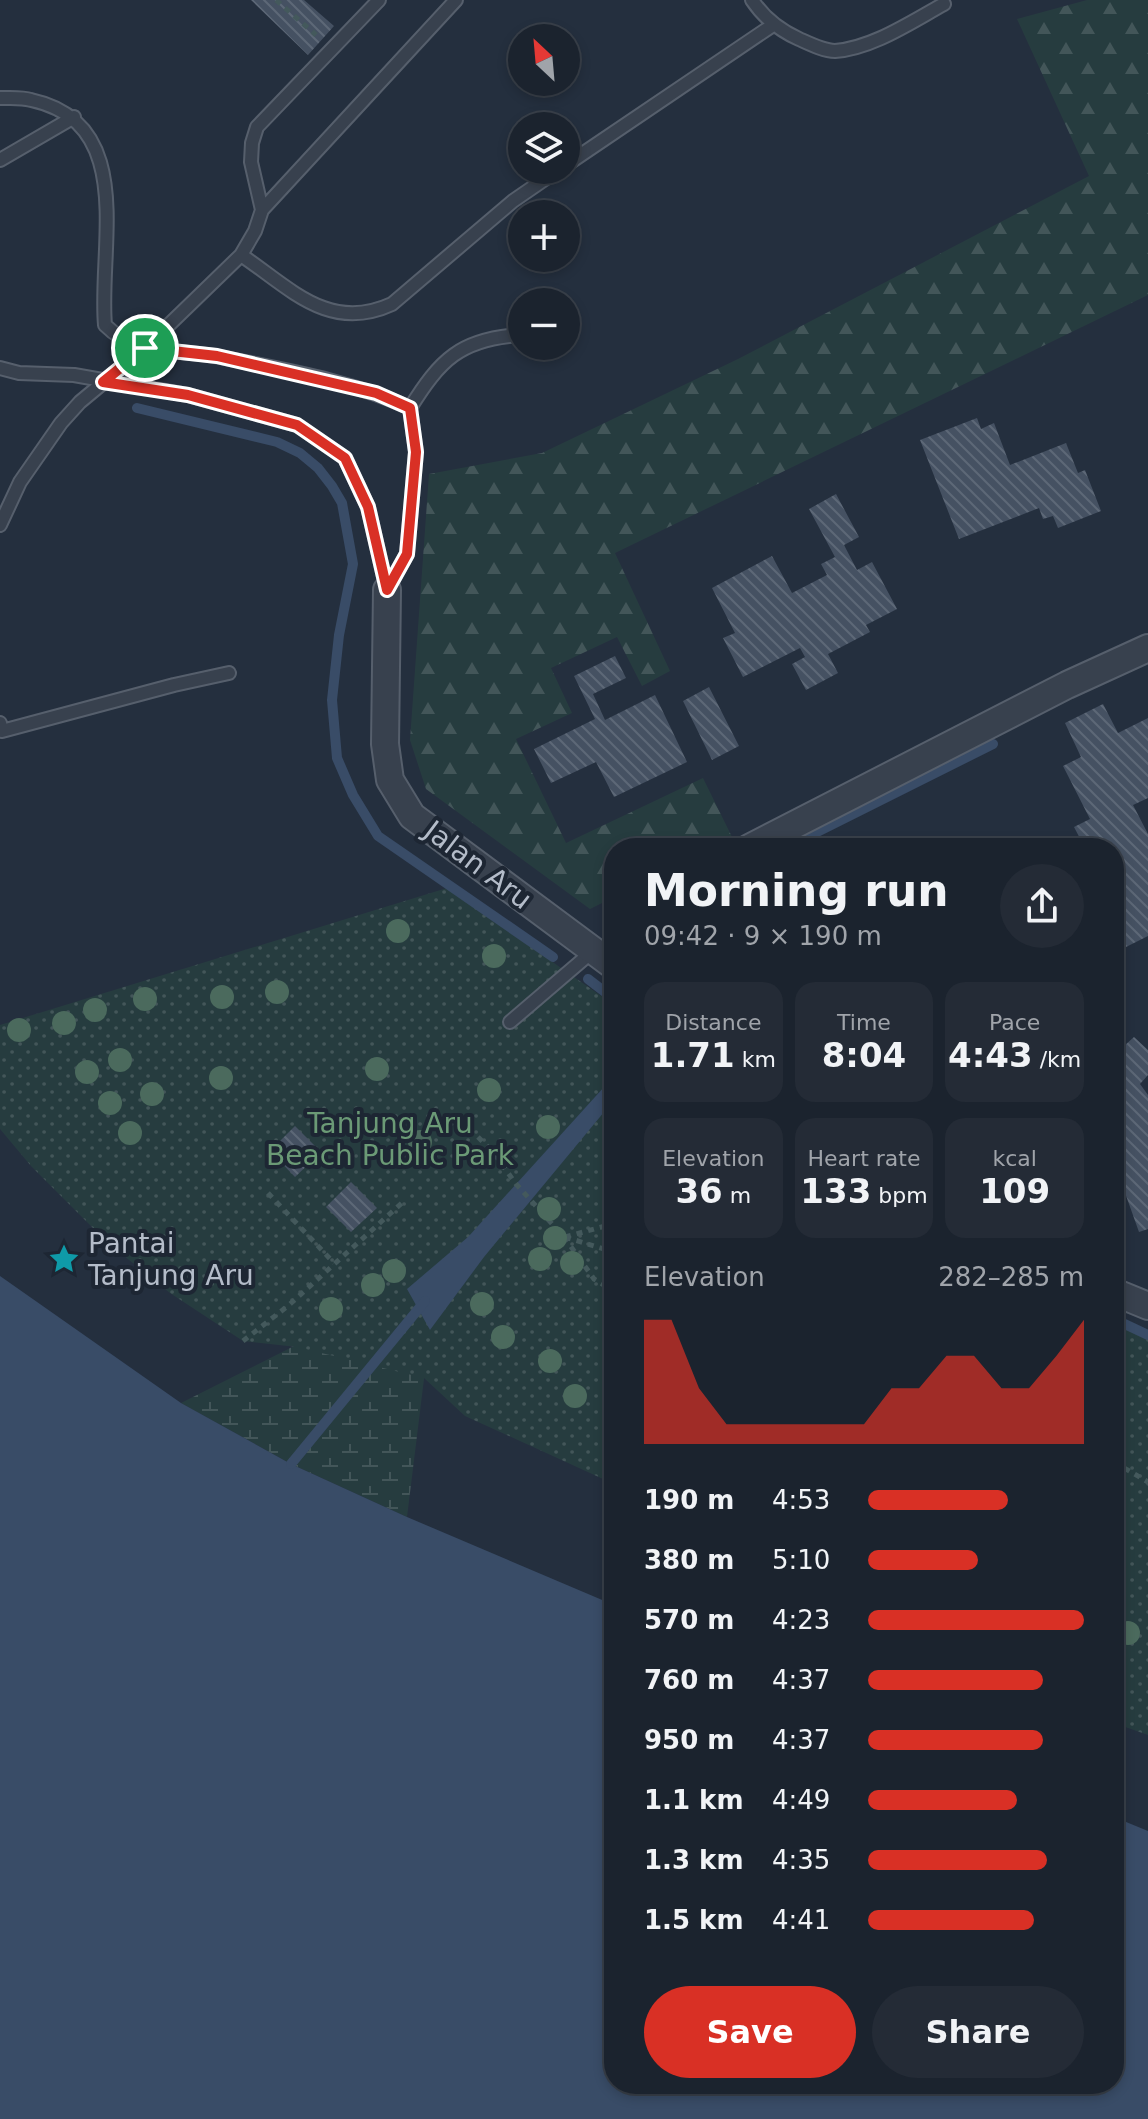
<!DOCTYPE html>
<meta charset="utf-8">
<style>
:root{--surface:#1b232e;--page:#242b36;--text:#f1f3f6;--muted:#a0a4aa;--line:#39404a;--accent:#d93025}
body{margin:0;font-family:"DejaVu Sans",sans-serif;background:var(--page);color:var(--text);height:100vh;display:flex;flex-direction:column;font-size:30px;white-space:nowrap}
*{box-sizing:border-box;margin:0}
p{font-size:26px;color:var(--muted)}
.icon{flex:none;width:44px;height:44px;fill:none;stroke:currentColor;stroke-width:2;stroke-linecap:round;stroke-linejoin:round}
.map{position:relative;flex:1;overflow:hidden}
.panel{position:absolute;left:604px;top:838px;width:520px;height:1256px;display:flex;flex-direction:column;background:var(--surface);border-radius:32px;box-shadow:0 4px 12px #0003,0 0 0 2px var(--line)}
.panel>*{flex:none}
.needle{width:52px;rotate:334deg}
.fabs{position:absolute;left:508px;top:24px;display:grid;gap:16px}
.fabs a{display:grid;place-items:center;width:72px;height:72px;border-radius:50%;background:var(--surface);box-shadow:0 4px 12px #0003,0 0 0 2px var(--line);font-size:40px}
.pin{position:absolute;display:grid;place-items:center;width:68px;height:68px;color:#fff;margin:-34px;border:4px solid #fff;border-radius:50%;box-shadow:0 2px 8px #0007}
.round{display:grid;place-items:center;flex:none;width:84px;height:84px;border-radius:42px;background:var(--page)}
.overview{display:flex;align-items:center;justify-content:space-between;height:136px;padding:0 40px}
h1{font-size:44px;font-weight:600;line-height:60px}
.figures{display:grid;grid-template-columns:repeat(3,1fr);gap:12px;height:136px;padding:8px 40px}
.figures div{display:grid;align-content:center;border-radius:20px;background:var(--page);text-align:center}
.figures b{font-size:34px;font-weight:600}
.figures small{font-size:22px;font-weight:400}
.figures p{font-size:22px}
.chart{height:224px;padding:16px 40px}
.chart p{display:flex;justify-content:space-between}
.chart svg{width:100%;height:144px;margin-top:8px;fill:var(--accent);opacity:.7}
.action{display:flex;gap:16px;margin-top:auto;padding:16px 40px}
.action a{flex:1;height:92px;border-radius:48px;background:var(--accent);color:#fff;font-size:32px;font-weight:600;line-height:92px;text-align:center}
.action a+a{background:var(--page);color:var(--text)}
ul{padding:0 40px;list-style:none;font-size:26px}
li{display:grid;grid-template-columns:128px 96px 1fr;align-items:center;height:60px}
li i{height:20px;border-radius:10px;background:var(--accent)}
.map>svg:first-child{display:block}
.forest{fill:url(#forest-firs)}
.wetland{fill:url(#wetland-marsh)}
.park{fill:url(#park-dots)}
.water{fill:#394c67}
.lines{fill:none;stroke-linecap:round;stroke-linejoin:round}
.stream{stroke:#394c67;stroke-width:10}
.building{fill:url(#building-back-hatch)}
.lane-casing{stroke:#565f6c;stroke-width:16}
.street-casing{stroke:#565f6c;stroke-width:30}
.path{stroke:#44595c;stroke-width:5;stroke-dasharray:6 6;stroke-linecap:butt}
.lane{stroke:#38414e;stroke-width:12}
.street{stroke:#38414e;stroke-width:26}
.tree{fill:#4b6a5d}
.route-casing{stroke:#fff;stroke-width:16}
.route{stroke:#d93025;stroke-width:10}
.labels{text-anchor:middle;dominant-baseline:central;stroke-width:8;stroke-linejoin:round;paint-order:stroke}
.street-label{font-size:28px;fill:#b4bcc9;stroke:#1d2633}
.park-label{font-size:28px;fill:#6b9a76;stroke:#1d2633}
.poi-label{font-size:28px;fill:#b4bcc9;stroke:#1d2633;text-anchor:start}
</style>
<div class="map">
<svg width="1148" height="2119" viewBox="0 0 1148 2119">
<defs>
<pattern id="forest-firs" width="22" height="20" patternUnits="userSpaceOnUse" patternTransform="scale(2)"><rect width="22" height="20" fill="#263c3f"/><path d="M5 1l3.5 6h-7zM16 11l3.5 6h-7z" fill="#435659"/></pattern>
<pattern id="wetland-marsh" width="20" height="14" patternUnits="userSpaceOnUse" patternTransform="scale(2)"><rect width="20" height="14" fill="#263c3f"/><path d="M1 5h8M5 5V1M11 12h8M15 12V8" fill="none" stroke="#435659"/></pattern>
<pattern id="park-dots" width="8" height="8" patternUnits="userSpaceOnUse" patternTransform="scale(2)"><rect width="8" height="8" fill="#263c3f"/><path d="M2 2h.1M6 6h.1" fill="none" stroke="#435659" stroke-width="1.8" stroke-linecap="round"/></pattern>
<pattern id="building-back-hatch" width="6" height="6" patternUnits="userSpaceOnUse" patternTransform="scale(2)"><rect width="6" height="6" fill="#455162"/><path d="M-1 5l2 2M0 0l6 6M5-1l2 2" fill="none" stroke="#5d6877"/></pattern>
</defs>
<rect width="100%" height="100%" fill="#242f3e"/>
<path class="forest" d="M1087,0H1148V295L615,553L670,671L642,686L617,637L551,668L572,713L516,739L566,843L703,778L732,837L710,848H614V897L590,909L426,789L410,740L429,474L542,453L738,359L1089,176L1017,19Z"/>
<path class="wetland" d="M407,1289L430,1330L407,1517L291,1464L181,1403Z"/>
<path class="park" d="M447,888L614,1005V1484L465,1416L424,1378L297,1347L243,1341L170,1293L108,1243L31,1166L0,1129V1025Z
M1114,1323L1148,1337V1735L1114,1723Z"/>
<path class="water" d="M614,1076V1100L484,1257L430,1330L407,1289L468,1237Z
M0,1276L181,1403L291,1464L407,1517L614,1605V2084H1114V1817L1148,1831V2119H0Z"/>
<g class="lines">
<path class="stream" d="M137,408L277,442L300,453L318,468L332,486L342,503L353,564L339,635L332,700L337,758L353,795L378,836L553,957
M785,848L993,744
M588,979L614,999
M1114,1319L1148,1335
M291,1464L425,1301"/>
</g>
<path class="building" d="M251,0H304L334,26L308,55Z
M977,418L981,429L994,423L1010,465L1066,443L1078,473L1085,470L1101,511L1058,528L1053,516L1043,519L1039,508L959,539L920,440Z
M836,494L859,537L844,545L857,570L872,562L897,609L866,625L870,632L828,654L838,673L806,690L792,664L805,657L800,648L743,677L723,638L735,633L712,588L772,556L792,593L827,575L821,564L835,557L809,509Z
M615,656L626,678L593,694L605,720L655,695L687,762L614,797L596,762L551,783L534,749L595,719L574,676Z
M709,687L739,746L712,760L683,701Z
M1103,704L1118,733L1148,718V798L1133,805L1148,834V936L1114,953V848H1085L1074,827L1090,819L1063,766L1081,757L1065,723Z
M1134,1037L1148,1050V1075L1140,1084L1148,1095V1229L1139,1232L1114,1162V1055Z
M295,1126L321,1152L295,1177L270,1151Z
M351,1182L377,1208L351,1232L326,1207Z"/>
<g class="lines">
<g class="lane-casing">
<path id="lane" d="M752,0C764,18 779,30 799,39C810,44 824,51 835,51C873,48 911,22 944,4
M0,98C10,98 22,97 31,100C138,123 98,247 105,325C135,356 181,349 220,357C284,370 352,381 410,408L416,452L407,554L387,590L368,507L345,458L297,425L188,395L74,375L19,373L0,368
M0,160L74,117
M566,165L773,25
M262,210L456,0
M241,255C290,288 329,333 392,304L513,201L558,170
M410,408C440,360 460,339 520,335
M0,525L20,482L61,423L80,402L145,348L241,255L255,231L262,210L251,162L252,143L257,127L379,0
M0,723L2,731L174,685L229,673
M510,1022L593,951"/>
</g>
<g class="street-casing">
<path id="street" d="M387,590L385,744L390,780L412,816L614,966
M749,848L1067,685L1148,648
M1114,1292L1148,1306"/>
</g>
<path class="path" d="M276,0L316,35
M478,1137L493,1152L516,1184L564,1237L594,1279L614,1291
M268,1193L334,1263
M565,1237L614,1252
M565,1237L609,1225L614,1227
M243,1341L289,1305L403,1202
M1114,1462L1148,1482"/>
<use href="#lane" class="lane"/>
<use href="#street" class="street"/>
</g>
<g class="tree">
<circle cx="398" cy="931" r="12"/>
<circle cx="494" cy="956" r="12"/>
<circle cx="277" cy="992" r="12"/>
<circle cx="222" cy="997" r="12"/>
<circle cx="145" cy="999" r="12"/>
<circle cx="95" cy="1010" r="12"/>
<circle cx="64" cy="1023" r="12"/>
<circle cx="19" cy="1030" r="12"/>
<circle cx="120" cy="1060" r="12"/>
<circle cx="377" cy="1069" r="12"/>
<circle cx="87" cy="1072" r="12"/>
<circle cx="221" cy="1078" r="12"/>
<circle cx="489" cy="1090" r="12"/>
<circle cx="152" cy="1094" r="12"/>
<circle cx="110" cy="1103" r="12"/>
<circle cx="548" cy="1127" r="12"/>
<circle cx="130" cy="1133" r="12"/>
<circle cx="420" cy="1142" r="12"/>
<circle cx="549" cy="1209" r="12"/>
<circle cx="555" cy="1238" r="12"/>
<circle cx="540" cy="1259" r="12"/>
<circle cx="572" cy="1263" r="12"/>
<circle cx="394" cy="1271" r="12"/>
<circle cx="373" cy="1285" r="12"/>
<circle cx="482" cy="1304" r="12"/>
<circle cx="331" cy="1309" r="12"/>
<circle cx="503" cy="1337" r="12"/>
<circle cx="550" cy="1361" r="12"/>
<circle cx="575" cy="1396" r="12"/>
<circle cx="1128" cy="1633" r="12"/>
</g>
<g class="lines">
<g class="route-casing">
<path id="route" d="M145,348L217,356L376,393L410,408L416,452L407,554L387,590L368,507L345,458L297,425L188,395L103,382Z"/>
</g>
<use href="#route" class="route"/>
</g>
<defs>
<g id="sight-bare" transform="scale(2.4)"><path d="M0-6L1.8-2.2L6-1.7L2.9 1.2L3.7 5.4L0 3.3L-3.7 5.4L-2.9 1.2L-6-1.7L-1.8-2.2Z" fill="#0f9aa8" stroke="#1d2633" stroke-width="2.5" paint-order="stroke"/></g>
</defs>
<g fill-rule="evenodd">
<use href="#sight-bare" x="64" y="1259"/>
</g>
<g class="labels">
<g class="street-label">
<text transform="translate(478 865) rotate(37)">Jalan Aru</text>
</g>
<g class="park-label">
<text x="390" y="1123">Tanjung Aru<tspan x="390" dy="32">Beach Public Park</tspan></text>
</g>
<g class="poi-label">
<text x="88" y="1243">Pantai<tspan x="88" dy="32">Tanjung Aru</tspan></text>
</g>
</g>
</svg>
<div class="fabs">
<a><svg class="needle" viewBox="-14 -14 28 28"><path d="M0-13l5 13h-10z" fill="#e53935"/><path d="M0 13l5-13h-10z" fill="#a0a4aa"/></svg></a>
<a><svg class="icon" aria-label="layers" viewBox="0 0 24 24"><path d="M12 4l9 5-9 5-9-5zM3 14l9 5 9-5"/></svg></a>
<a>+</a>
<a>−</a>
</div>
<div class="pin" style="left:145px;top:348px;background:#1e9e55"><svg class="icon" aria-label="arrive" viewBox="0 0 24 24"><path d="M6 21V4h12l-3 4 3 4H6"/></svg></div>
<section class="panel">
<div class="overview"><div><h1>Morning run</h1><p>09:42 · 9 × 190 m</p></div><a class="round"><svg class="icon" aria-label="share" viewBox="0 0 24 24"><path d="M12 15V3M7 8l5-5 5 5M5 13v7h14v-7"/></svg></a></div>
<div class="figures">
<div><p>Distance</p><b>1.71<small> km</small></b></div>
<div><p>Time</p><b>8:04</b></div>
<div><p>Pace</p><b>4:43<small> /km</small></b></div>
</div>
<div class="figures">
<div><p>Elevation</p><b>36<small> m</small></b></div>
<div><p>Heart rate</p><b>133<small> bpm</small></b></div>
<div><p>kcal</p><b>109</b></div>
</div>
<div class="chart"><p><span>Elevation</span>282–285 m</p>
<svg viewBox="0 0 160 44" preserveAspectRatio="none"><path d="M0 44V6L10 6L20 27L30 38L40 38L50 38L60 38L70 38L80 38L90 27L100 27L110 17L120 17L130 27L140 27L150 17L160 6V44z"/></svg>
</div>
<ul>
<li><b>190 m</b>4:53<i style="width:65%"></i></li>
<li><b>380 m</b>5:10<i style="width:51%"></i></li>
<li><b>570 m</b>4:23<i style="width:100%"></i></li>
<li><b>760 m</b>4:37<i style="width:81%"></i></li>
<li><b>950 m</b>4:37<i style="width:81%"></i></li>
<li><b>1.1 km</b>4:49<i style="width:69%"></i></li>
<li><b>1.3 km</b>4:35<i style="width:83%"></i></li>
<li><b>1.5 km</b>4:41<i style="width:77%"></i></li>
</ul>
<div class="action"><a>Save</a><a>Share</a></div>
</section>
</div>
